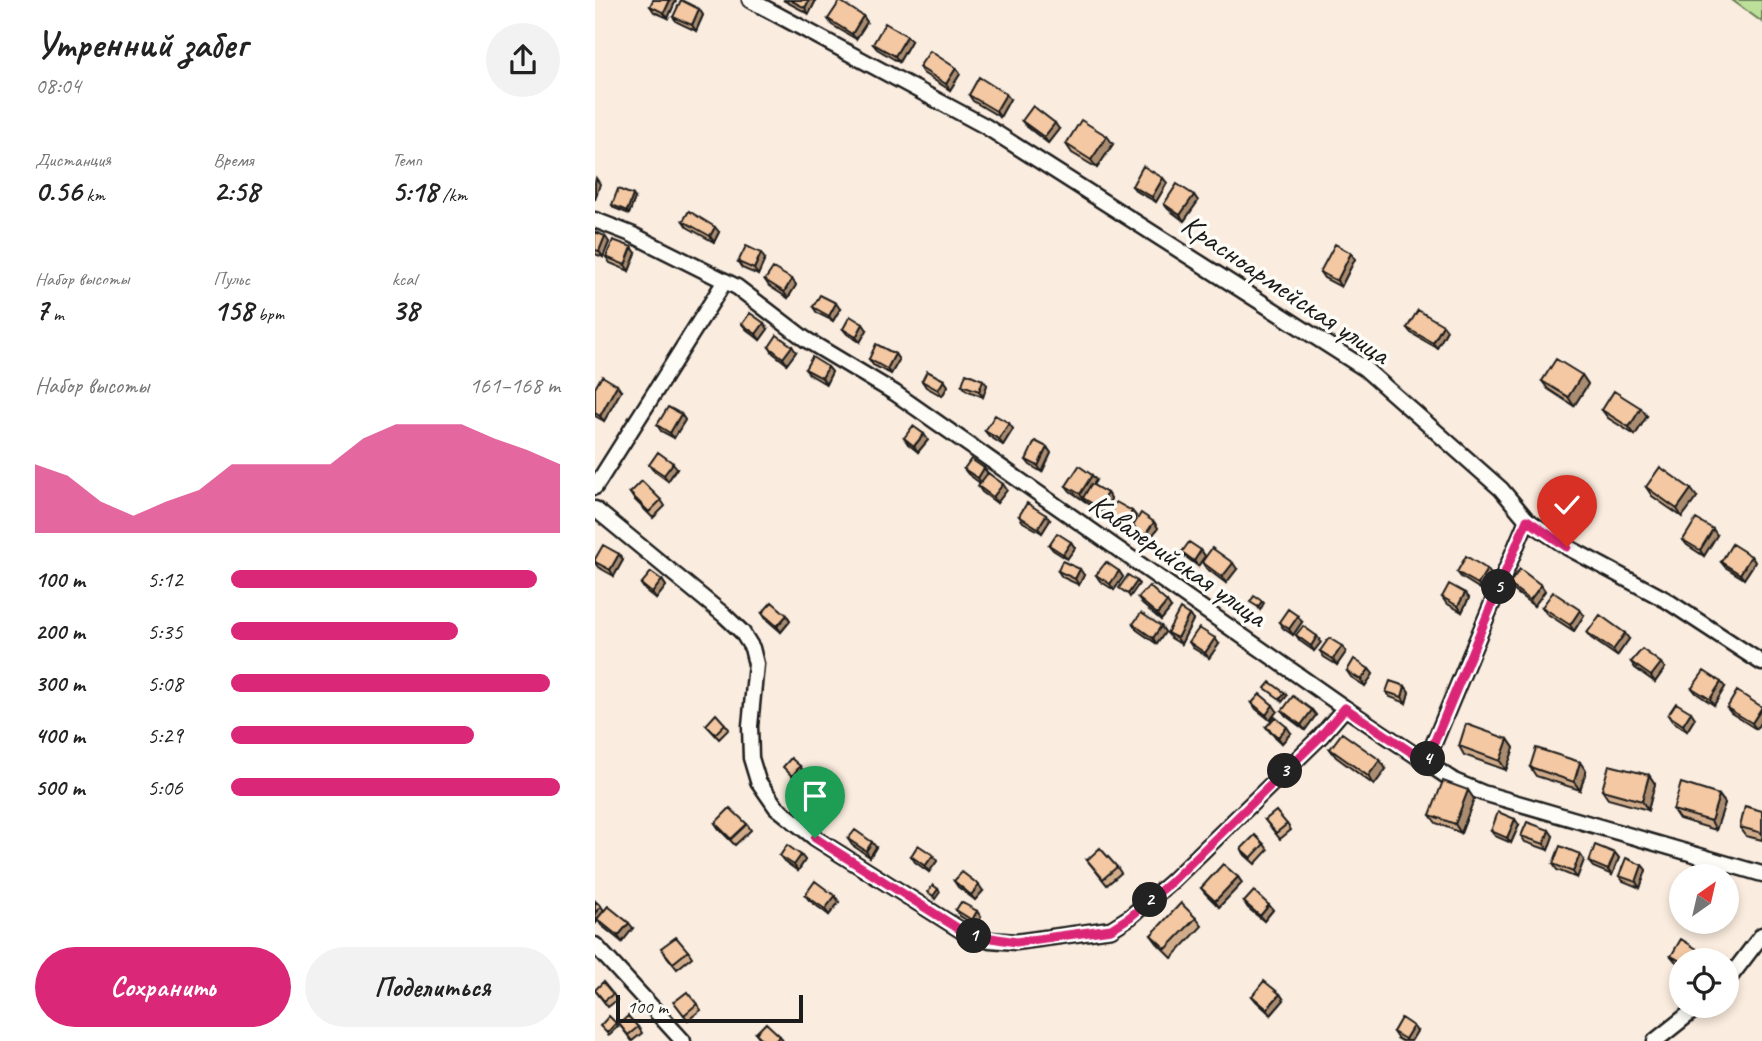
<!DOCTYPE html>
<html lang="ru">
<meta charset="utf-8">
<style>
:root{--surface:#fff;--page:#f2f2f2;--text:#222;--muted:#767676;--accent:#db2777}
body{margin:0;font-family:Caveat,sans-serif;background:var(--page);color:var(--text);height:100vh;display:flex;flex-direction:column;font-size:26px;white-space:nowrap}
*{box-sizing:border-box;margin:0}
p{font-size:23px;color:var(--muted)}
.icon{flex:none;width:38px;height:38px;fill:none;stroke:currentColor;stroke-width:2;stroke-linecap:round;stroke-linejoin:round}
.map{position:relative;flex:1;overflow:hidden}
.panel{display:flex;flex-direction:column;background:var(--surface);width:595px}
.panel>*{flex:none}
.needle{width:46px;rotate:34deg}
.tools{position:absolute;left:1074px;top:864px;display:grid;gap:14px}
.tools a{display:grid;place-items:center;width:70px;height:70px;border-radius:50%;background:var(--surface);box-shadow:0 4px 10px #0003;font-size:35px}
.scale{position:absolute;left:21px;bottom:18px;width:187px;box-sizing:border-box;padding-left:7px;border:4px solid #1c1c1c;border-top:0;font-size:19px;line-height:24px;white-space:nowrap;color:#1c1c1c;-webkit-text-stroke:5px #fdfcf7;paint-order:stroke}
.pin{position:absolute;display:grid;place-items:center;width:60px;height:60px;color:#fff;margin:-72px -30px;border-radius:50% 50% 50% 0;rotate:-45deg;box-shadow:0 0 7px #0007}
.pin .icon{rotate:45deg}
.km{position:absolute;width:35px;height:35px;margin:-18px;border-radius:50%;background:#222;color:#fff;font-size:19px;line-height:35px;text-align:center}
.round{display:grid;place-items:center;flex:none;width:74px;height:74px;border-radius:37px;background:var(--page)}
.overview{display:flex;align-items:center;justify-content:space-between;height:119px;padding:0 35px}
h1{font-size:38px;font-weight:800;line-height:52px}
.stats{display:grid;grid-template-columns:repeat(3,1fr);gap:10px;height:119px;padding:7px 35px}
.stats div{display:grid;align-content:center}
.stats b{font-size:30px;font-weight:800}
.stats small{font-size:19px;font-weight:400}
.stats p{font-size:19px}
.chart{height:196px;padding:14px 35px}
.chart p{display:flex;justify-content:space-between}
.chart svg{width:100%;height:126px;margin-top:7px;fill:var(--accent);opacity:.7}
.button{display:flex;gap:14px;margin-top:auto;padding:14px 35px}
.button a{flex:1;height:80px;border-radius:42px;background:var(--accent);color:#fff;font-size:28px;font-weight:800;line-height:80px;text-align:center}
.button a+a{background:var(--page);color:var(--text)}
ul{padding:0 35px;list-style:none;font-size:23px}
li{display:grid;grid-template-columns:112px 84px 1fr;align-items:center;height:52px}
li i{height:18px;border-radius:9px;background:var(--accent)}
main{display:flex;flex:1;min-height:0}
.map>svg:first-child{display:block}
.green{fill:#bcdf99;stroke:#6c7e5a;stroke-width:2}
.lines{fill:none;stroke-linecap:round;stroke-linejoin:round}
.minor-casing{stroke:#1c1c1c;stroke-width:19}
.minor{stroke:#fdfcf7;stroke-width:14}
.wall{fill:#d1ac8b;stroke:#1c1c1c;stroke-width:2}
.shaded-wall{fill:#aa8c71;stroke:#1c1c1c;stroke-width:2}
.building{fill:#f3c8a2;stroke:#1c1c1c;stroke-width:2}
.route-casing{stroke:#fff;stroke-width:14}
.route{stroke:#db2777;stroke-width:9}
.labels{text-anchor:middle;dominant-baseline:central;stroke-width:7;stroke-linejoin:round;paint-order:stroke}
.street-label{font-size:30px;fill:#1c1c1c;stroke:#fdfcf7}
</style>
<main>
<section class="panel">
<div class="overview"><div><h1>Утренний забег</h1><p>08:04</p></div><a class="round"><svg class="icon" aria-label="share" viewBox="0 0 24 24"><path d="M12 15V3M7 8l5-5 5 5M5 13v7h14v-7"/></svg></a></div>
<div class="stats">
<div><p>Дистанция</p><b>0.56<small> km</small></b></div>
<div><p>Время</p><b>2:58</b></div>
<div><p>Темп</p><b>5:18<small> /km</small></b></div>
</div>
<div class="stats">
<div><p>Набор высоты</p><b>7<small> m</small></b></div>
<div><p>Пульс</p><b>158<small> bpm</small></b></div>
<div><p>kcal</p><b>38</b></div>
</div>
<div class="chart"><p><span>Набор высоты</span>161–168 m</p>
<svg viewBox="0 0 160 44" preserveAspectRatio="none"><path d="M0 44V20L10 24L20 33L30 38L40 33L50 29L60 20L70 20L80 20L90 20L100 11L110 6L120 6L130 6L140 11L150 15L160 20V44z"/></svg>
</div>
<ul>
<li><b>100 m</b>5:12<i style="width:93%"></i></li>
<li><b>200 m</b>5:35<i style="width:69%"></i></li>
<li><b>300 m</b>5:08<i style="width:97%"></i></li>
<li><b>400 m</b>5:29<i style="width:74%"></i></li>
<li><b>500 m</b>5:06<i style="width:100%"></i></li>
</ul>
<div class="button"><a>Сохранить</a><a>Поделиться</a></div>
</section>
<div class="map">
<svg width="1167" height="1041" viewBox="0 0 1167 1041">
<rect width="100%" height="100%" fill="#faecde"/>
<filter id="ink" filterUnits="userSpaceOnUse"><feTurbulence type="fractalNoise" baseFrequency=".0143" numOctaves="2"/><feDisplacementMap in="SourceGraphic" scale="14" xChannelSelector="R" yChannelSelector="G"/><feConvolveMatrix kernelMatrix="1 2 1 2 8 2 1 2 1" color-interpolation-filters="sRGB"/></filter>
<g filter="url(#ink)">
<path class="green" d="M1137,0H1167V22Z"/>
<g class="lines">
<g class="minor-casing">
<path id="minor" d="M155,0L390,126L769,368L906,489L932,520L972,547L1071,600L1167,663
M0,220L36,234L142,287L210,339L300,393L750,708L859,781L888,793L1167,874
M0,487L130,281
M0,509L129,615L147,632L157,648L161,664L155,726L156,758L163,781L181,807L220,838L372,934L395,940L421,942L516,929L535,917L576,882L725,737L750,708
M831,762L932,520
M0,945L88,1041
M1132,981L1167,935
M1060,1041L1104,1006"/>
</g>
<use href="#minor" class="minor"/>
</g>
<path class="wall" d="M81,0L73,18L59,12L55,6Z
M188,0H221L214,14Z
M104,9L108,15L101,31L82,22L78,17Z
M268,16L272,22L261,39L237,25L233,19Z
M316,41L304,62L282,49L278,44Z
M324,67L361,68L365,74L355,90L328,73Z
M374,95L415,99L405,117L378,101Z
M427,121L464,129L453,143L431,126Z
M471,144H518L502,168L477,153Z
M568,178L572,183L561,202L541,191L537,186Z
M599,195L603,201L589,221L573,209L569,204Z
M40,198L34,214L19,208L17,205Z
M88,221L124,232L119,242L92,227Z
M0,232L14,242L8,257L0,254Z
M41,253L34,271L15,263L11,257Z
M756,253L760,259L746,287L729,278L725,272Z
M170,259L163,275L147,268L143,262Z
M197,279L201,285L193,298L174,286L170,280Z
M218,307L245,309L238,321L222,313Z
M147,324L173,329L165,340L151,329Z
M848,325L852,330L842,348L816,333L812,328Z
M248,329L272,330L265,342L252,334Z
M174,347L201,352L192,364L178,353Z
M300,354L304,360L296,374L278,365L274,359Z
M233,367L237,372L231,384L214,374L210,369Z
M987,375L993,384L979,406L953,389L947,381Z
M349,380L353,386L347,396L331,387L327,381Z
M367,385H392L388,397L371,390Z
M0,388L26,391L9,421L0,416Z
M1007,410L1052,416L1040,435L1013,418Z
M86,414L90,420L79,438L66,431L62,425Z
M418,429L408,445L394,436L390,431Z
M309,438L333,440L323,452L313,444Z
M452,447L456,453L447,472L435,465L431,460Z
M54,465L82,468L73,481L58,470Z
M389,468L393,473L412,490L402,503L387,492L383,486L385,483L373,474L369,469Z
M501,480L498,485L512,493L516,499L507,513L475,491L471,486Z
M1051,487L1102,497L1087,517L1057,496Z
M35,493L66,500L70,506L58,518L39,499Z
M537,511L541,516L534,530L518,521L514,515Z
M424,516L455,520L447,533L428,522Z
M559,522L563,528L554,540L542,532L538,526Z
M1122,535L1109,556L1092,545L1088,540Z
M476,542L480,548L472,559L458,550L454,545Z
M606,550L610,556L603,566L591,557L587,552Z
M24,554L28,560L19,576L3,567L0,563V559Z
M1156,556L1160,562L1149,579L1130,567L1126,562Z
M607,562L642,569L631,583L611,568Z
M463,571L489,575L484,585L467,577Z
M524,571L528,577L519,590L505,581L501,575Z
M862,572L896,574L887,590L866,577Z
M67,580L71,586L61,599L50,590L46,584Z
M914,584L946,585L950,591L939,606L918,590Z
M870,593L874,598L867,612L851,603L847,597Z
M543,598L576,608L566,620L547,604Z
M947,607L989,615L979,631L951,613Z
M167,613L192,615L195,621L186,632L171,619Z
M594,615L598,620L586,644L576,638L572,633Z
M684,622H707L698,635L688,628Z
M538,624L566,626L570,632L562,644L542,630Z
M992,633L1034,639L1022,656L996,638Z
M701,635L726,642L719,651L705,641Z
M594,642L624,644L614,658L598,648Z
M725,651L751,652L742,665L729,657Z
M1036,662L1070,668L1060,682L1040,668Z
M774,669L778,674L770,686L756,677L752,671Z
M810,686L814,692L811,703L795,697L791,692Z
M1130,687L1119,705L1101,693L1097,688Z
M657,703L682,711L675,720L661,709Z
M1167,707V720L1161,729L1136,713L1132,708Z
M717,710L721,715L710,730L691,716L687,711Z
M1073,715L1100,718L1092,731L1077,721Z
M130,724L134,729L124,739L111,725Z
M671,727L696,733L687,743L675,732Z
M913,739L919,748L911,770L869,755L864,746Z
M735,749L791,769L779,785L741,757Z
M935,767L991,771L985,790L941,776Z
M1054,775L1060,784L1053,810L1013,799L1007,790Z
M200,782L230,790L219,802L204,788Z
M1124,795L1130,803L1121,830L1084,819L1078,810Z
M879,799L866,833L841,823L835,815Z
M1167,811V840L1151,836L1145,827Z
M670,820L692,824L696,830L685,839Z
M120,823L152,824L156,830L140,845L124,829Z
M924,825L916,843L900,836L896,831Z
M926,836H958L953,850L930,842Z
M253,839L281,847L275,857L257,845Z
M669,844L673,850L660,864L650,855L646,849Z
M1020,853L1024,858L1017,875L998,867L994,862Z
M206,855L210,860L203,871L189,861L185,856Z
M338,855L342,861L334,872L320,862L316,856Z
M492,860L522,867L526,873L512,885Z
M989,860L982,878L962,870L958,864Z
M1047,865L1051,870L1045,888L1028,881L1024,876Z
M643,877L647,883L624,907L610,893L606,888Z
M359,881L388,891L380,900L363,887Z
M210,895L240,896L244,902L234,915L214,900Z
M0,901L9,911L38,928L27,942L6,925L3,920L1,923L0,922Z
M649,902L674,905L678,910L669,921L653,908Z
M361,910L386,917L381,926L365,916Z
M601,918L607,926L577,958L562,943L556,935Z
M93,951L97,957L82,969L70,954Z
M1076,956L1109,957L1087,961V965L1080,961Z
M0,990L18,994L22,1000L13,1007Z
M685,994L689,1000L676,1015L661,1001L657,996Z
M79,1002L102,1004L106,1010L93,1020Z
M24,1024L43,1027L47,1033L37,1041Z
M822,1031L816,1041H807L802,1038L798,1032Z
M161,1033L185,1036L188,1041H167Z"/>
<path class="shaded-wall" d="M75,0H81L73,18L69,13Z
M214,0H221L214,14L210,8Z
M104,9L108,15L101,31L97,25Z
M268,16L272,22L261,39L257,34Z
M312,36L316,41L304,62L300,56Z
M361,68L365,74L355,90L351,84Z
M411,94L415,99L405,117L401,111Z
M460,123L464,129L453,143L449,137Z
M512,136L518,144L502,168L496,160Z
M1,178L5,184L0,200V182Z
M568,178L572,183L561,202L557,197Z
M38,195L40,198L34,214L32,211Z
M599,195L603,201L589,221L585,215Z
M120,227L124,232L119,242L115,236Z
M10,236L14,242L8,257L4,251Z
M37,247L41,253L34,271L30,265Z
M166,253L170,259L163,275L159,269Z
M756,253L760,259L746,287L742,281Z
M197,279L201,285L193,298L189,292Z
M241,303L245,309L238,321L234,316Z
M169,323L173,329L165,340L161,334Z
M268,324L272,330L265,342L261,337Z
M848,325L852,330L842,348L838,343Z
M197,346L201,352L192,364L188,358Z
M300,354L304,360L296,374L292,369Z
M233,367L237,372L231,384L227,378Z
M987,375L993,384L979,406L973,397Z
M349,380L353,386L347,396L343,390Z
M388,380L392,385L388,397L384,391Z
M22,385L26,391L9,421L5,416Z
M1046,408L1052,416L1040,435L1034,427Z
M86,414L90,420L79,438L75,433Z
M414,423L418,429L408,445L404,439Z
M329,434L333,440L323,452L319,446Z
M452,447L456,453L447,472L443,466Z
M78,463L82,468L73,481L69,475Z
M389,468L393,474L387,484L383,478Z
M497,475L501,480L489,500L485,494Z
M408,484L412,490L402,503L398,497Z
M1096,489L1102,497L1087,517L1082,509Z
M512,493L516,499L507,513L503,507Z
M537,511L541,516L534,530L530,524Z
M451,515L455,520L447,533L443,528Z
M559,522L563,528L554,540L550,535Z
M1118,529L1122,535L1109,556L1105,550Z
M476,542L480,548L472,559L468,554Z
M606,550L610,556L603,566L599,561Z
M24,554L28,560L19,576L15,570Z
M1156,556L1160,562L1149,579L1145,574Z
M638,563L642,569L631,583L627,577Z
M485,569L489,575L484,585L480,579Z
M892,569L896,574L887,590L883,584Z
M524,571L528,577L519,590L515,584Z
M67,580L71,586L61,599L57,593Z
M542,581L544,584L535,597L533,594Z
M946,585L950,591L939,606L935,600Z
M870,593L874,598L867,612L863,606Z
M667,601L669,603L665,610L663,607Z
M572,602L576,608L566,620L562,614Z
M985,610L989,615L979,631L975,625Z
M192,615L195,621L186,632L182,626Z
M594,615L598,620L586,644L582,638Z
M703,616L707,622L698,635L694,629Z
M566,626L570,632L562,644L558,638Z
M1030,633L1034,639L1022,656L1018,650Z
M722,636L726,642L719,651L716,646Z
M620,638L624,644L614,658L610,653Z
M747,646L751,652L742,665L738,659Z
M1066,663L1070,668L1060,682L1056,676Z
M774,669L778,674L770,686L766,680Z
M1126,682L1130,687L1119,705L1115,699Z
M810,686L814,692L811,703L807,697Z
M690,693L692,696L687,702L685,699Z
M678,705L682,711L675,720L671,715Z
M1167,708V720L1161,729L1157,723Z
M717,710L721,715L710,730L706,725Z
M1096,712L1100,718L1092,731L1088,725Z
M692,727L696,733L687,743L683,737Z
M913,739L919,748L911,770L905,761Z
M785,760L791,769L779,785L773,776Z
M985,762L991,771L985,790L979,782Z
M205,766L207,769L199,779L197,776Z
M1054,775L1060,784L1053,810L1047,801Z
M226,784L230,790L219,802L215,796Z
M873,790L879,799L866,833L860,824Z
M1124,795L1130,803L1121,830L1116,821Z
M920,819L924,825L916,843L912,838Z
M954,830L958,836L953,850L949,844Z
M277,842L281,847L275,857L271,851Z
M1020,853L1024,858L1017,875L1013,870Z
M985,854L989,860L982,878L978,872Z
M206,855L210,860L203,871L199,865Z
M338,855L342,861L334,872L330,866Z
M1047,865L1051,870L1045,888L1041,882Z
M643,877L647,883L624,907L620,901Z
M384,885L388,891L380,900L376,895Z
M343,889L345,892L340,899L338,896Z
M240,896L244,902L234,915L230,909Z
M674,905L678,910L669,921L665,916Z
M6,906L10,912L1,923L0,913Z
M382,911L386,917L381,926L377,920Z
M34,923L38,928L27,942L23,936Z
M1105,951L1109,957L1107,961H1099Z
M685,994L689,1000L676,1015L672,1009Z
M21,1023L23,1026L14,1035L12,1033Z
M818,1026L822,1031L816,1041H811L810,1039Z"/>
<path class="building" d="M58,0H75L69,13L55,6Z
M86,0L104,9L97,25L78,17Z
M195,0H214L210,8Z
M245,1L268,16L257,34L233,19Z
M290,23L312,36L300,56L278,44Z
M335,51L361,68L351,84L324,67Z
M384,77L411,94L401,111L374,95Z
M438,106L460,123L449,137L427,121Z
M486,120L512,136L496,160L471,144Z
M548,166L568,178L557,197L537,186Z
M582,184L599,195L585,215L569,204Z
M23,189L38,195L32,211L17,205Z
M94,211L120,227L115,236L88,221Z
M0,232L10,236L4,251L0,250Z
M18,240L37,247L30,265L11,257Z
M740,244L756,253L742,281L725,272Z
M151,246L166,253L159,269L143,262Z
M178,268L197,279L189,292L170,280Z
M225,295L241,303L234,316L218,307Z
M823,310L848,325L838,343L812,328Z
M155,313L169,323L161,334L147,324Z
M255,316L268,324L261,337L248,329Z
M182,335L197,346L188,358L174,347Z
M281,344L300,354L292,369L274,359Z
M217,357L233,367L227,378L210,369Z
M961,359L987,375L973,397L947,381Z
M332,371L349,380L343,390L327,381Z
M371,373L388,380L384,391L367,385Z
M7,376L22,385L5,416L0,413V388Z
M1019,391L1046,408L1034,427L1007,410Z
M73,407L86,414L75,433L62,425Z
M400,415L414,423L404,439L390,431Z
M318,426L329,434L319,446L309,438Z
M440,441L452,447L443,466L431,460Z
M63,452L78,463L69,475L54,465Z
M376,459L389,468L383,478L369,469Z
M484,466L497,475L485,494L471,486Z
M1065,467L1096,489L1082,509L1051,487Z
M393,473L408,484L398,497L383,486Z
M47,481L66,500L54,512L35,493Z
M496,484L512,493L503,507L488,498Z
M521,502L537,511L530,524L514,515Z
M432,503L451,515L443,528L424,516Z
M546,513L559,522L550,535L538,526Z
M1101,519L1118,529L1105,550L1088,540Z
M462,533L476,542L468,554L454,545Z
M594,542L606,550L599,561L587,552Z
M1137,544L1156,556L1145,574L1126,562Z
M8,545L24,554L15,570L0,562V559Z
M617,548L638,563L627,577L607,562Z
M871,556L892,569L883,584L862,572Z
M467,561L485,569L480,579L463,571Z
M511,562L524,571L515,584L501,575Z
M925,569L946,585L935,600L914,584Z
M56,572L67,580L57,593L46,584Z
M533,575L542,581L533,594L524,588Z
M854,584L870,593L863,606L847,597Z
M554,586L572,602L562,614L543,598Z
M958,592L985,610L975,625L947,607Z
M659,596L667,601L663,607L655,602Z
M177,602L192,615L182,626L167,613Z
M585,609L594,615L582,638L572,633Z
M693,609L703,616L694,629L684,622Z
M546,613L566,626L558,638L538,624Z
M1005,615L1030,633L1018,650L992,633Z
M708,626L722,636L716,646L701,635Z
M604,628L620,638L610,653L594,642Z
M734,638L747,646L738,659L725,651Z
M1047,649L1066,663L1056,676L1036,662Z
M759,659L774,669L766,680L752,671Z
M1109,671L1126,682L1115,699L1097,688Z
M795,681L810,686L807,697L791,692Z
M675,682L690,693L685,699L670,688Z
M1142,691L1167,707L1157,723L1132,708Z
M665,694L678,705L671,715L657,703Z
M698,696L717,710L706,725L687,711Z
M1081,703L1096,712L1088,725L1073,715Z
M121,714L130,724L120,734L111,725Z
M680,717L692,727L683,737L671,727Z
M871,724L913,739L905,761L864,746Z
M747,733L785,760L773,776L735,749Z
M941,748L985,762L979,782L935,767Z
M196,758L205,766L197,776L188,767Z
M1014,765L1054,775L1047,801L1007,790Z
M211,770L226,784L215,796L200,782Z
M848,781L873,790L860,824L835,815Z
M1086,783L1124,795L1116,821L1078,810Z
M1150,806L1167,811V833L1145,827Z
M135,808L152,824L136,839L120,823Z
M681,811L692,824L681,833L670,820Z
M903,812L920,819L912,838L896,831Z
M932,822L954,830L949,844L926,836Z
M260,830L277,842L271,851L253,839Z
M660,835L669,844L656,858L646,849Z
M192,845L206,855L199,865L185,856Z
M323,845L338,855L330,866L316,856Z
M1000,845L1020,853L1013,870L994,862Z
M965,846L985,854L978,872L958,864Z
M505,848L522,867L508,879L492,860Z
M1031,858L1047,865L1041,882L1024,876Z
M628,864L643,877L620,901L606,888Z
M367,872L384,885L376,895L359,881Z
M220,881L240,896L230,909L210,895Z
M338,885L343,889L338,896L333,892Z
M659,891L674,905L665,916L649,902Z
M0,901L6,906L0,913Z
M366,902L382,911L377,920L361,910Z
M586,903L601,918L571,949L556,935Z
M13,906L34,923L23,936L2,919Z
M81,937L93,951L78,963L66,948Z
M1086,939L1105,951L1099,961H1087V962L1076,956Z
M669,981L685,994L672,1009L657,996Z
M8,982L18,994L9,1001L0,990Z
M92,992L102,1004L89,1015L79,1002Z
M14,1016L21,1023L12,1033L5,1026Z
M33,1016L43,1027L33,1035L24,1024Z
M806,1018L818,1026L810,1039L798,1032Z
M171,1023L185,1036L180,1041H169L161,1033Z"/>
</g>
<g class="lines" filter="url(#ink)">
<g class="route-casing">
<path id="route" d="M220,838L372,934L421,942L516,929L535,917L576,882L725,737L750,708L831,762L932,520L972,547"/>
</g>
<use href="#route" class="route"/>
</g>
<g class="labels">
<g class="street-label">
<text transform="translate(691 289) rotate(34)">Красноармейская улица</text>
<text transform="translate(583 560) rotate(35)">Кавалерийская улица</text>
</g>
</g>
</svg>
<div class="tools">
<a><svg class="needle" viewBox="-14 -14 28 28"><path d="M0-13l5 13h-10z" fill="#e53935"/><path d="M0 13l5-13h-10z" fill="#767676"/></svg></a>
<a><svg class="icon" aria-label="locate" viewBox="0 0 24 24"><circle cx="12" cy="12" r="6"/><path d="M12 2v4M12 18v4M2 12h4M18 12h4"/></svg></a>
</div>
<div class="scale">100 m</div>
<div class="pin" style="left:220px;top:838px;background:#1e9e55"><svg class="icon" aria-label="arrive" viewBox="0 0 24 24"><path d="M6 21V4h12l-3 4 3 4H6"/></svg></div>
<div class="pin" style="left:972px;top:547px;background:#d93025"><svg class="icon" aria-label="check" viewBox="0 0 24 24"><path d="M5 12l5 5 9-10"/></svg></div>
<b class="km" style="left:379px;top:936px">1</b>
<b class="km" style="left:555px;top:900px">2</b>
<b class="km" style="left:690px;top:771px">3</b>
<b class="km" style="left:833px;top:759px">4</b>
<b class="km" style="left:904px;top:587px">5</b>
</div>
</main>
